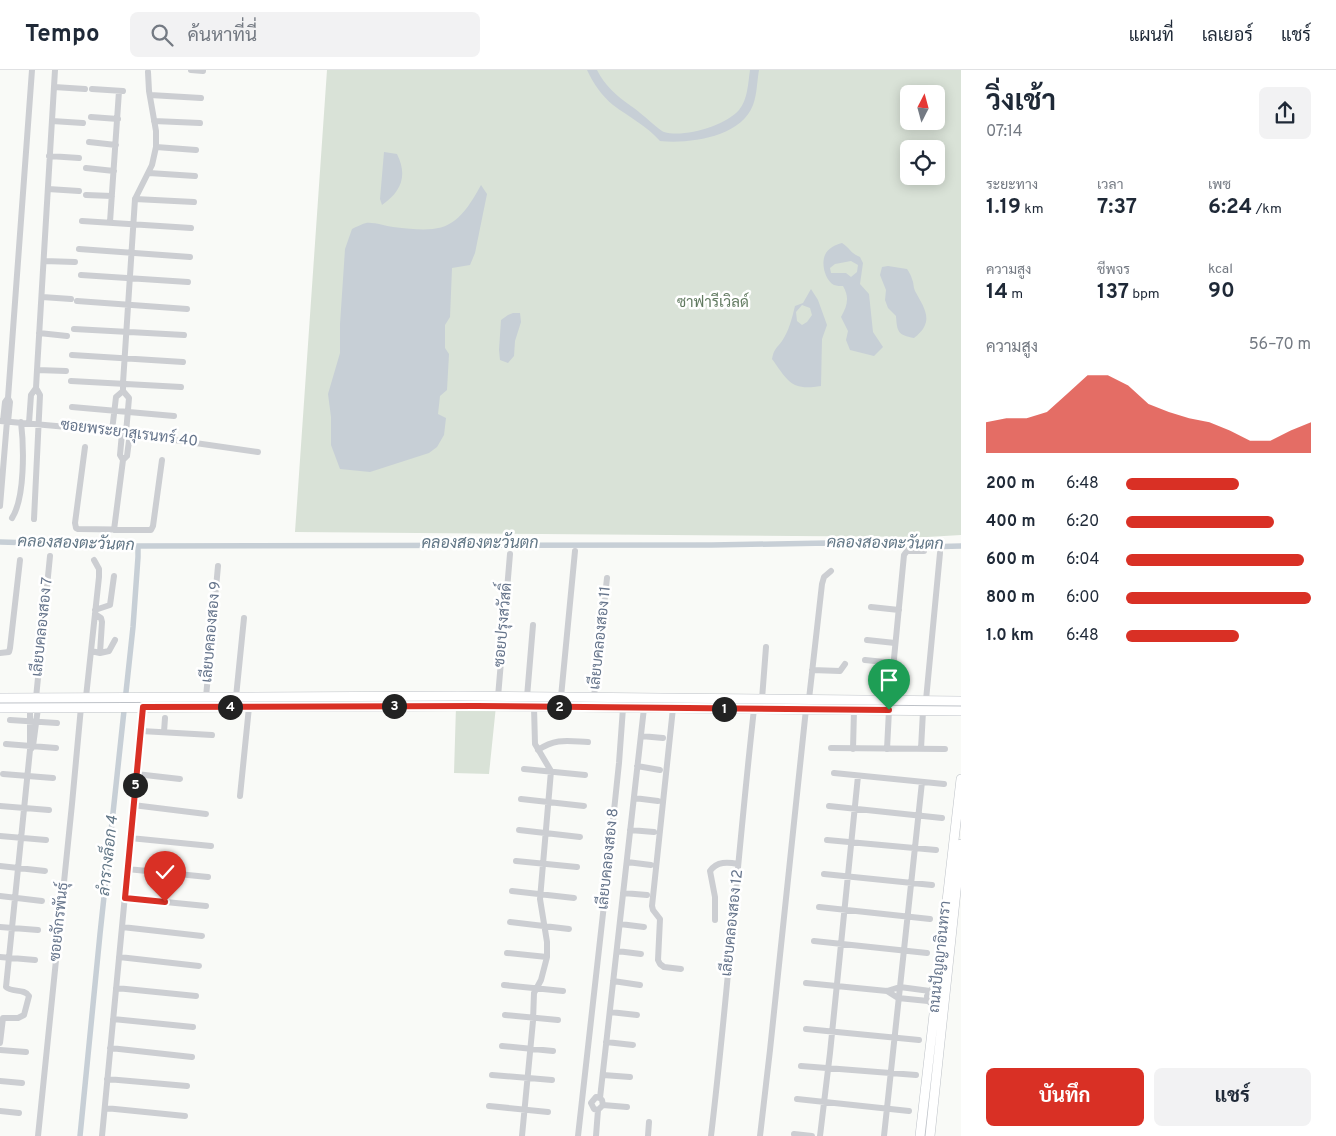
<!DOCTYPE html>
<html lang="th">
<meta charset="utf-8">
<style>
:root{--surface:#fff;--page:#f2f2f3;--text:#1f2937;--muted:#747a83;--line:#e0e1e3;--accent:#d93025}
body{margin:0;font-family:Overpass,Sarabun,sans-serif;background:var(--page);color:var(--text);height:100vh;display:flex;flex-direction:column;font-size:19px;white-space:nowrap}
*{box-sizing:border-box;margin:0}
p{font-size:16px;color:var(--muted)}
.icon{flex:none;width:28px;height:28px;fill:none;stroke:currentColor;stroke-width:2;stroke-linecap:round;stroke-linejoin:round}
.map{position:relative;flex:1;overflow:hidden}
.drawer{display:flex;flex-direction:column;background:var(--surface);width:375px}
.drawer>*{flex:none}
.needle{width:32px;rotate:6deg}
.buttons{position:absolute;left:900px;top:15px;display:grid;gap:10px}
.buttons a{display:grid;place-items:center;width:45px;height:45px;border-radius:8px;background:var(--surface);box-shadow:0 2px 12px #0003;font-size:25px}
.pin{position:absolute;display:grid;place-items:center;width:42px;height:42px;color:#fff;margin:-51px -21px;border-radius:50% 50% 50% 0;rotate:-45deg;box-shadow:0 0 5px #0007}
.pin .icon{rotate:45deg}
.km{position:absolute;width:25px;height:25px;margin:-12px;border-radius:50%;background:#222;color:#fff;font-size:14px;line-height:25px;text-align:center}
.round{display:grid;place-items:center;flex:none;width:52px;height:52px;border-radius:8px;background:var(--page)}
.summary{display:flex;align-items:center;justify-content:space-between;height:85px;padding:0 25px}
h1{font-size:28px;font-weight:700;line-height:38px}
.metrics{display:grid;grid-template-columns:repeat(3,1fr);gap:8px;height:85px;padding:5px 25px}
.metrics div{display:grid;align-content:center}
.metrics b{font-size:21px;font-weight:700}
.metrics small{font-size:14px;font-weight:400}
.metrics p{font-size:14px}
.chart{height:140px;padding:10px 25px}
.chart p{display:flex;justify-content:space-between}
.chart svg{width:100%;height:90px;margin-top:5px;fill:var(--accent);opacity:.7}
.action{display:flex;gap:10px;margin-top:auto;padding:10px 25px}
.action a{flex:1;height:58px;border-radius:8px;background:var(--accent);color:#fff;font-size:20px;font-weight:700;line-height:58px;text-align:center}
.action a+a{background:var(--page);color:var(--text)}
ul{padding:0 25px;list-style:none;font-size:16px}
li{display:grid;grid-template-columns:80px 60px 1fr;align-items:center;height:38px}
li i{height:12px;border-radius:6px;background:var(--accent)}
header{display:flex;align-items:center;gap:30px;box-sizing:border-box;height:70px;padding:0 25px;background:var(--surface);border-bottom:1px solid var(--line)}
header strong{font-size:24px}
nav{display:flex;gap:28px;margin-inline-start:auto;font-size:18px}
.search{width:350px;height:45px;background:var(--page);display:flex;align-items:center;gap:12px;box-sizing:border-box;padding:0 18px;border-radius:8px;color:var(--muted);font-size:19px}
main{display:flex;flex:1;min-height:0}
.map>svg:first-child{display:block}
.green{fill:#d9e2d7;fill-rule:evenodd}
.water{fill:#c7cfd6;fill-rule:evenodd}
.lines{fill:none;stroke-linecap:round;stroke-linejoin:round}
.canal{stroke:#c7cfd6;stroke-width:5.5}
.secondary-casing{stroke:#bdc1c7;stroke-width:10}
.street{stroke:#ccced2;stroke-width:6}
.secondary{stroke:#fff;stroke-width:9}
.route-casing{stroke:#fff;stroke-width:10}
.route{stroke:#d93025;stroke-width:6}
.labels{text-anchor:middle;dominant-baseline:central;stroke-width:5;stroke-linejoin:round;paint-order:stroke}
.park-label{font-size:15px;fill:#627b61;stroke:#fff}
.street-label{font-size:15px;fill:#65748b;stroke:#fff}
.water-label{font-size:16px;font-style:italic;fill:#617686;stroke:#fff}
</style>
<header>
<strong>Tempo</strong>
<div class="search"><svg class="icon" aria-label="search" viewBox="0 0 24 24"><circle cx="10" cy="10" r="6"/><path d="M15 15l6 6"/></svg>ค้นหาที่นี่</div>
<nav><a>แผนที่</a><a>เลเยอร์</a><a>แชร์</a></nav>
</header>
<main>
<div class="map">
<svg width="961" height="1066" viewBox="0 0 961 1066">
<rect width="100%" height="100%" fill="#f9faf7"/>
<path class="green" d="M327,0H961V465L927,467L295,462ZM909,24H936V51H909ZM909,79H936V106H909Z
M456,636H496L489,704L454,703Z"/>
<path class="water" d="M587,0H597C605,16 617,26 631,36C638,40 659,60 664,62C684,68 725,56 739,40C748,29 748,13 750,0H759C757,11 757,25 753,35C741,67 690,74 660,71C647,56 629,47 613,35C602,26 593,13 587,0Z
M384,82L397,84C408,106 401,122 382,135L380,129Z
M481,115L487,124L475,183L470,195L452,198L450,247L445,255V278L449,284L447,320L440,326L438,344L446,348L444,365L437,377L429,383L370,402L340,399L331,375V347L328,324L340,283V254L345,179L352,159C356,157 362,154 366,153C374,152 385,156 393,157C443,163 456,161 481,115Z
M842,173C850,178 850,183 860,187L863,193L860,214L869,224L873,262L883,277L874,286L850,280L846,270L848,261L841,247C847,236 850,228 843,216C840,216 837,216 834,215C825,210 821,194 825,185C828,178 835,175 842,173ZM851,191L858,195L857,202L851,207L846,203H831L830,198L835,194Z
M888,196L907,199C909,202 911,205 912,209C914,213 913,217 915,221C925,239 935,252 914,268C898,265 897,262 896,246L888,238L885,230L886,220L880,205L882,197Z
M811,219L818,230L827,255L822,269L821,316C791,321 788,311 772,289C774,279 776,279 782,271C789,261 792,248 795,236L803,233ZM802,235L810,238L812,245L807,252L802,255L797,251L796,242Z
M513,243H520L521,252L515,271L514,286L508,293L500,290L499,280L501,250L508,245Z"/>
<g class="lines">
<path class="canal" d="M0,472L138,476L712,475L829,473L923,477L961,476
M80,1066L100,864L133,557L138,487V476"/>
<g class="secondary-casing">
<path id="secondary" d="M0,628L458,626L961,631
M0,638L476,636L961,641
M920,1066L961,709
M930,1066L961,774"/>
</g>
<path class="street" d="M191,0L203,1
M54,17L85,19
M92,19L123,21
M150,25L201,28
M91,47L118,49
M52,51L83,53
M154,51L200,53
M89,72L116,75
M156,77L196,80
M49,86L79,88
M86,98L114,101
M149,103L195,106
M48,119L79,121
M86,125L112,126
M135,129L194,132
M82,151L191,158
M110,152L119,21
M79,179L190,187
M44,191L75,192
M81,205L188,212
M42,227L71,229
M77,231L187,239
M74,259L184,265
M39,263L67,266
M72,285L183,292
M37,300L66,301
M71,311L181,317
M72,337L174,346
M0,351L112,361L258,382
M3,351L5,332L8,328
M8,352L10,332L8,328L32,0
M29,353L31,325L36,318L37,300L55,0
M112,361L116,327L123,321
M122,363L120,385L123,390
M126,363L129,328L123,321V313L135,129L152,95L156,77V61L149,21L148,2
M85,377L75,453L76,458L78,459L151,460L153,456L162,390
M0,436L7,351
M12,448C25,428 24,377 21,352
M34,449L40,325L36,318
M114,460L123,390L127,386L130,363
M871,537L899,540
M95,540L110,535L114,506
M867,570L895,573
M91,581L100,583L102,552L101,548L95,544
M0,583L9,582L10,578L20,490
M100,583L109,581L115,570
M865,590L894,593
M812,600L840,601L845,594
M86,627L99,507V499L94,490
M206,627L218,496
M236,627L244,548
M498,627L510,484
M527,627L533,555
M561,627L575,481
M594,627L607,508
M36,628L50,486
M762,629L766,577
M809,629L822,514L824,507L831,501
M890,630L904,485L907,481H924
M926,630L940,483
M673,638L652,836L653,840L660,849L658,890L660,894L664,897L681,899
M10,650L57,653
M141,661L212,665
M164,662L165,648
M641,666L663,668
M6,674L56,678
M831,678L945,679
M31,679L33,676L38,638
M853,679L854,640
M887,679L889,640
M921,679L923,641
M538,680C556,668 567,671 588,672
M637,696L660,700
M524,699L585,705
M834,703L944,714
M3,704L53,708
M136,704L180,709
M240,726L249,637
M634,728L658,731
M521,729L584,736
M133,735L206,744
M0,736L49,740
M829,736L942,748
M519,760L580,767
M630,760L654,762
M0,766L46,770
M130,768L211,776
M827,770L936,780
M516,791L577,797
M627,792L651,795
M0,796L45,801
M127,799L208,807
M824,804L932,815
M512,821L574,828
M623,823L647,825
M0,826L42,831
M125,828L206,836
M819,837L930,849
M715,850V827L710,801C717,791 728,792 738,794
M510,852L569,859
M620,854L644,857
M0,857L38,860
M122,857L202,866
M814,871L927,883
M617,881L641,884
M507,883L547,887
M0,887L35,890
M119,887L199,896
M613,911L640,915
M806,913L887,921L900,917L930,921
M504,915L563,921
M116,918L196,926
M932,919L927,926L928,931L937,938
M887,921L898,928L928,931
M610,942L637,945
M505,945L558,950
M113,949L193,957
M806,959L919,970
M606,972L633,975
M0,973L3,948H18L24,945L29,926C24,918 12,923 6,917L30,680V638
M502,976L553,981
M110,978L192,987
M0,980L26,982
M801,996L916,1005
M492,1005L552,1010
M603,1005L630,1007
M107,1009L187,1016
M0,1011L22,1013
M600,1028L596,1027L591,1033L594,1039L598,1040L603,1035L602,1030L600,1028L644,638
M797,1029L909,1041
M603,1035L627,1037
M489,1036L548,1042
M105,1038L185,1046
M0,1041L19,1043
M794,1064L812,1066
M38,1066L72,734L81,637
M102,1066L143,637
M522,1066L533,951L534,923L541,910L547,887V872L540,829L551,701L535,674L534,637
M578,1066L606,817L619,693L623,638
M596,1066L598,1040
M648,1066L649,1052
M711,1066C728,924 738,781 754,639
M760,1066L770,980L806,639
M820,1066L830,983L858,706
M884,1066L922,712"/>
<use href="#secondary" class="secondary"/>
</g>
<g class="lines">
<g class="route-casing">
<path id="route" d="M165,832L125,828L143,637L476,636L889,640"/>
</g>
<use href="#route" class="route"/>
</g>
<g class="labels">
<g class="park-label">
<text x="713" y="233">ซาฟารีเวิลด์</text>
</g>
<g class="street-label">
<text transform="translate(129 364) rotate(7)">ซอยพระยาสุเรนทร์ 40</text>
<text transform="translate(504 555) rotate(-85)">ซอยปรุงสวัสดิ์</text>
<text transform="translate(43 557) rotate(-84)">เลียบคลองสอง 7</text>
<text transform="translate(212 562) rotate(-85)">เลียบคลองสอง 9</text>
<text transform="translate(601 568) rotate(-84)">เลียบคลองสอง 11</text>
<text transform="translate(609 789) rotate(-84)">เลียบคลองสอง 8</text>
<text transform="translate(60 852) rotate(-84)">ซอยจักรพันธุ์</text>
<text transform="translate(733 853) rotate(-84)">เลียบคลองสอง 12</text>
<text transform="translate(941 887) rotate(-84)">ถนนปัญญาอินทรา</text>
</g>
<g class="water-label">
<text transform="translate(76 474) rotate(2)">คลองสองตะวันตก</text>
<text x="480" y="474">คลองสองตะวันตก</text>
<text transform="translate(885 474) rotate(1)">คลองสองตะวันตก</text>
<text transform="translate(109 786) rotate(-84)">ลำรางล็อก 4</text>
</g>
</g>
</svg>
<div class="buttons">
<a><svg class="needle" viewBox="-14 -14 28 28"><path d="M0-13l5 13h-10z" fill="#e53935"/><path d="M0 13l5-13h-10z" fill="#747a83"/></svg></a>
<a><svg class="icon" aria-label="locate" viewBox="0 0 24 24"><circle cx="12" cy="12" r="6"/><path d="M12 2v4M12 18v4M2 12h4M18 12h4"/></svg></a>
</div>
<div class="pin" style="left:889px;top:640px;background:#1e9e55"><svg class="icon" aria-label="arrive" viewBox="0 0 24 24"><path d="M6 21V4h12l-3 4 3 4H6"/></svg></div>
<div class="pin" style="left:165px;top:832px;background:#d93025"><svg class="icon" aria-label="check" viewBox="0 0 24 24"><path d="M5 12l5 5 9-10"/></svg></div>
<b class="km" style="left:724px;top:639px">1</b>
<b class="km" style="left:559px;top:637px">2</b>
<b class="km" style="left:394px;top:636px">3</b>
<b class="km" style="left:230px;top:637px">4</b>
<b class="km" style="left:135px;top:715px">5</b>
</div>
<section class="drawer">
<div class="summary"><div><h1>วิ่งเช้า</h1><p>07:14</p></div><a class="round"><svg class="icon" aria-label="share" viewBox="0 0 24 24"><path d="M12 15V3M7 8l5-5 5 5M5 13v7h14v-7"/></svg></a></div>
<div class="metrics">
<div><p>ระยะทาง</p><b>1.19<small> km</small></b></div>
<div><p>เวลา</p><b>7:37</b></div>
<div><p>เพซ</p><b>6:24<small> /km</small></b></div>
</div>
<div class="metrics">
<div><p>ความสูง</p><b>14<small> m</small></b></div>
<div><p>ชีพจร</p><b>137<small> bpm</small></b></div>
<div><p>kcal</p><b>90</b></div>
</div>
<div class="chart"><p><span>ความสูง</span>56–70 m</p>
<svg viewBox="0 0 160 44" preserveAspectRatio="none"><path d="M0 44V29L10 27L20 27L30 24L40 15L50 6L60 6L70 11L80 20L90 24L100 27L110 29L120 33L130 38L140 38L150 33L160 29V44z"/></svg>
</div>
<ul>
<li><b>200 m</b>6:48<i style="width:61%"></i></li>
<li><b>400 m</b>6:20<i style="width:80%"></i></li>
<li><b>600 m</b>6:04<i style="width:96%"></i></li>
<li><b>800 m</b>6:00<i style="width:100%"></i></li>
<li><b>1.0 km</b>6:48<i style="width:61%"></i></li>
</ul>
<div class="action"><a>บันทึก</a><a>แชร์</a></div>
</section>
</main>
